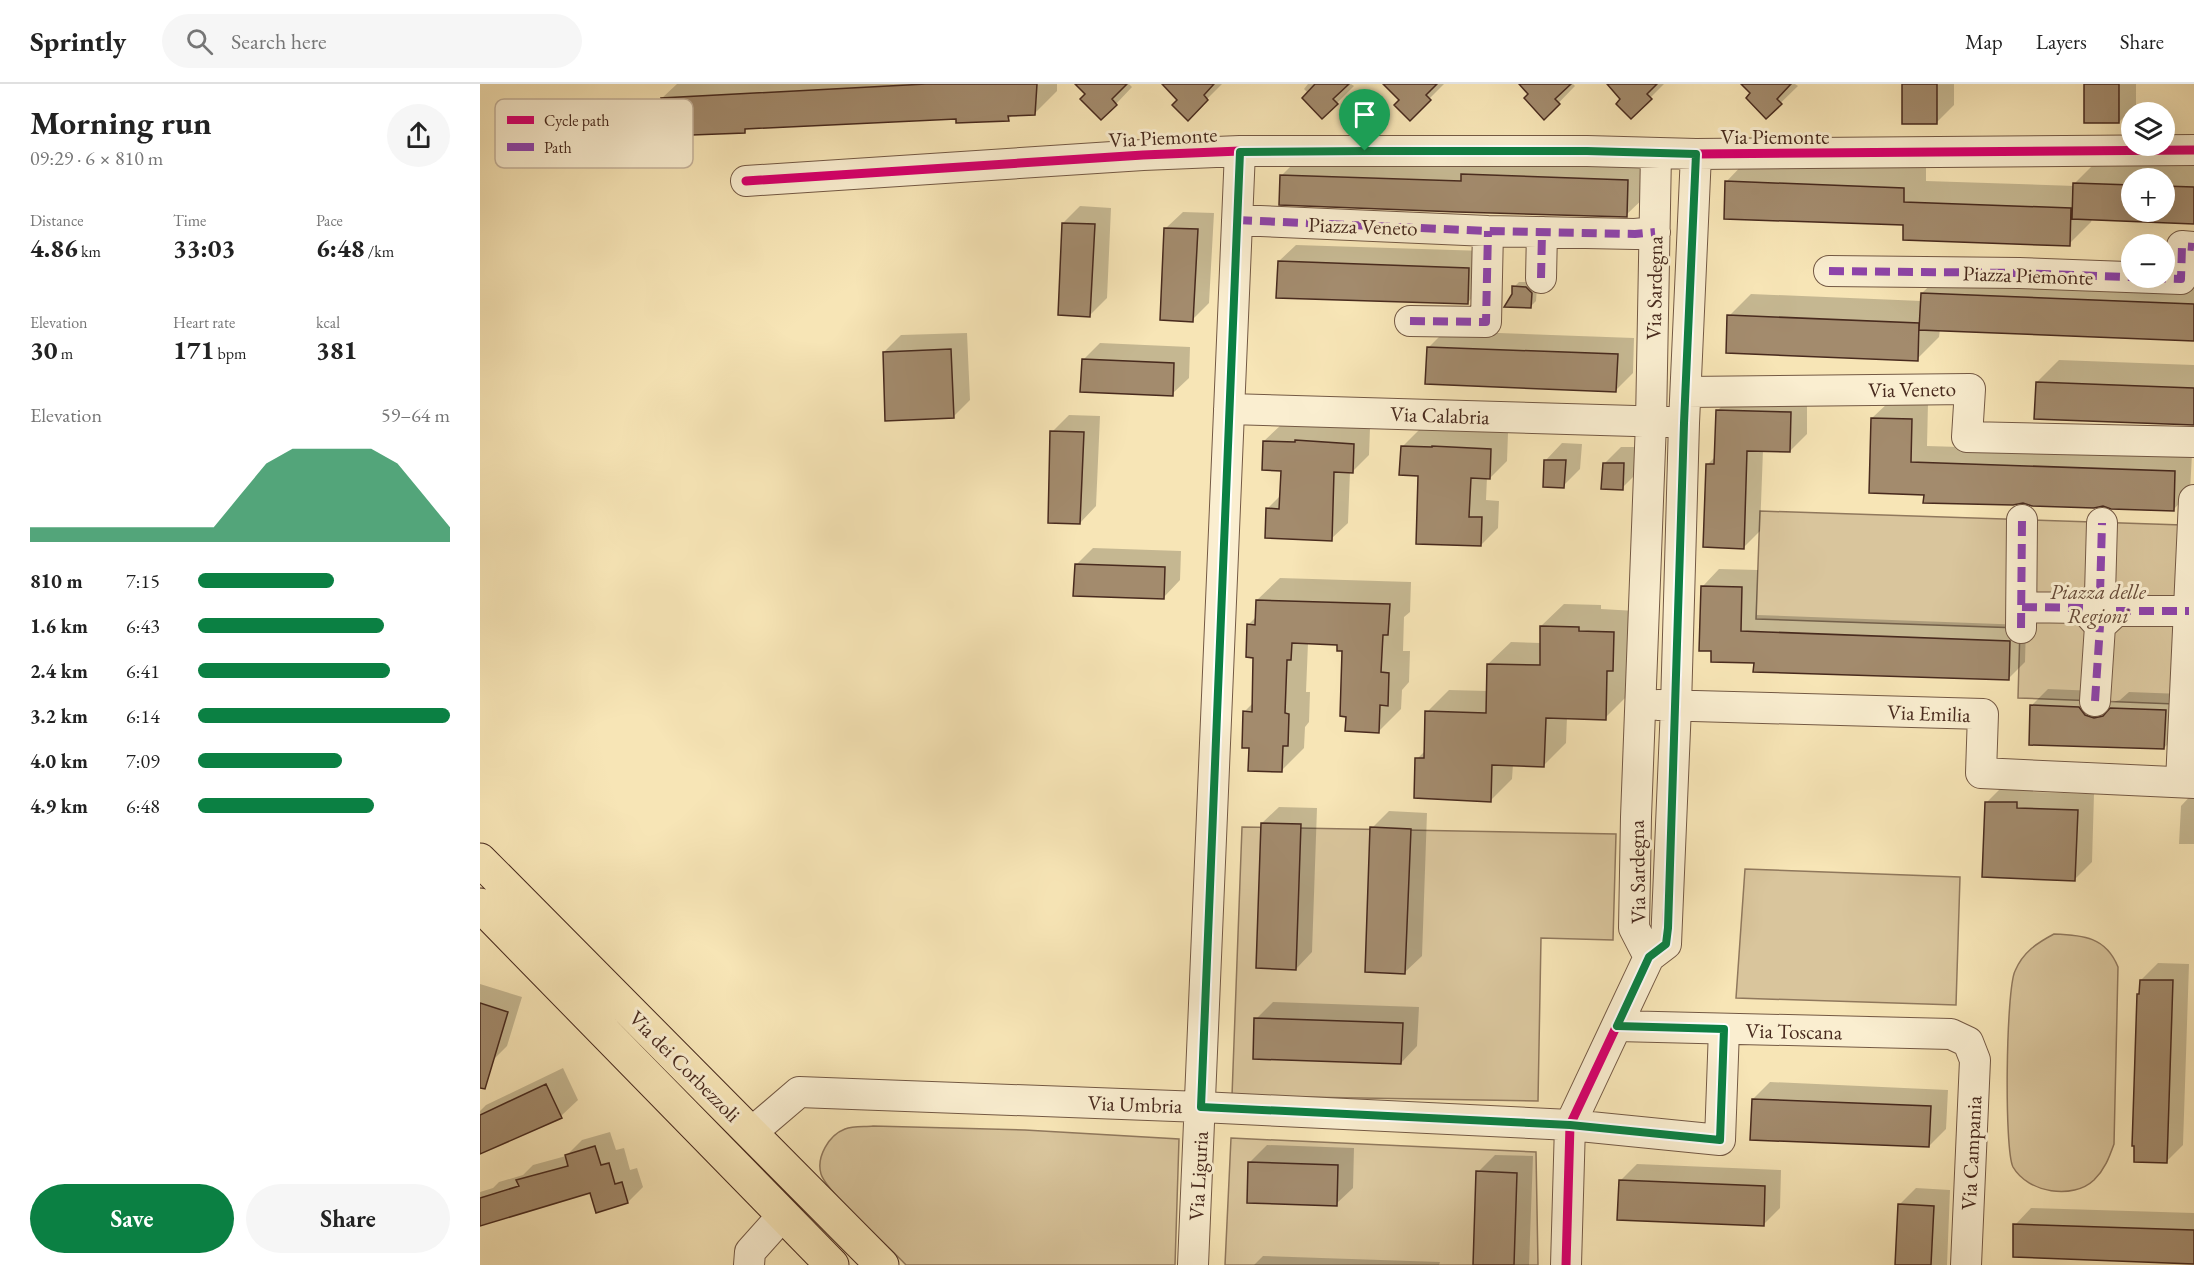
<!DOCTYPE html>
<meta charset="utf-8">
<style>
:root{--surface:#fff;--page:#f6f6f6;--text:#222;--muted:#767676;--line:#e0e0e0;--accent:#0b8043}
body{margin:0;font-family:"EB Garamond",serif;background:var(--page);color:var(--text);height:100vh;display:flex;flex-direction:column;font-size:22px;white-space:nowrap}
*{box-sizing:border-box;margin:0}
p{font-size:20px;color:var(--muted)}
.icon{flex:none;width:33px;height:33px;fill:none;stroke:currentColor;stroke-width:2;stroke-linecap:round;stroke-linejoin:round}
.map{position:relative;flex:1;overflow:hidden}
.side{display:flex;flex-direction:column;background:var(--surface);width:480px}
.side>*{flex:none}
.buttons{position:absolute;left:1641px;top:18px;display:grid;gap:12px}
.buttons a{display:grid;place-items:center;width:54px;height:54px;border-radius:50%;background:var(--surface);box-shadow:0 6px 24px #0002;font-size:30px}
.pin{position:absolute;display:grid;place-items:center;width:51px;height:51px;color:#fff;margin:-62px -26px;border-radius:50% 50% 50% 0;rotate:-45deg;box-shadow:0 0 6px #0007}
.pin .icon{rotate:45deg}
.round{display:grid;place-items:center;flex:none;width:63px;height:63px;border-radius:32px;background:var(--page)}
.overview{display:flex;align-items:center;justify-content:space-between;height:102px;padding:0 30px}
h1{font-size:33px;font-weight:700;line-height:45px}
.stats{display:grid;grid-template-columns:repeat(3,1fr);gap:9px;height:102px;padding:6px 30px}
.stats div{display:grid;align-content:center}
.stats b{font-size:26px;font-weight:700}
.stats small{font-size:16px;font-weight:400}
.stats p{font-size:16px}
.chart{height:168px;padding:12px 30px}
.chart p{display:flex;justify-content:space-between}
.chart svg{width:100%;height:108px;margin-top:6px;fill:var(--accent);opacity:.7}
.action{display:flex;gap:12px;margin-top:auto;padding:12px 30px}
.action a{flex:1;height:69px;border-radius:36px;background:var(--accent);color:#fff;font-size:24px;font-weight:700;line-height:69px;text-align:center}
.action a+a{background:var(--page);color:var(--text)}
ul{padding:0 30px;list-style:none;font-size:20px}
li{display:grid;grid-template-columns:96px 72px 1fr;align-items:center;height:45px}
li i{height:15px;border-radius:8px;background:var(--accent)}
header{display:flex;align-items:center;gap:36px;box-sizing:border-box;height:84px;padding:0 30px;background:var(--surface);border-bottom:2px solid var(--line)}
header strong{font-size:28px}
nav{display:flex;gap:33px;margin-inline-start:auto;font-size:21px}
.search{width:420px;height:54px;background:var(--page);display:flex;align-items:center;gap:15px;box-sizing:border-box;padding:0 21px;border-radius:33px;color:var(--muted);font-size:22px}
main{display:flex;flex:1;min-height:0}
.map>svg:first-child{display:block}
.green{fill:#d9c59c;stroke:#90785d;stroke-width:1.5}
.shadow{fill:#0003;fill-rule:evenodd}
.building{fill:#a38b6d;stroke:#482a1e;stroke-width:1.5}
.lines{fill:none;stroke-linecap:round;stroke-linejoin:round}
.minor-casing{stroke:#745944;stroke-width:32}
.major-casing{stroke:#482a1e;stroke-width:35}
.minor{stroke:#faeed0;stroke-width:30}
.major{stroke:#f7e5b6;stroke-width:33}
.quiet{stroke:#8e44ad;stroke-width:8;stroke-dasharray:15 8;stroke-linecap:butt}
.cycleway-casing{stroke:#faeed0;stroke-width:13}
.cycleway{stroke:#d6006c;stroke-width:9}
.route-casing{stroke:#fff;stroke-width:12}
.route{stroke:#0b8043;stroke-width:8}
.labels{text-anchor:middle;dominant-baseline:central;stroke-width:6;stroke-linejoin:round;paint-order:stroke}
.street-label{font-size:21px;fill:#482a1e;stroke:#faeed0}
.park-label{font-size:21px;font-style:italic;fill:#654937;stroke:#faeed0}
.key{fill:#faeed0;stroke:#c5b39b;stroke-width:1.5}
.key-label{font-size:16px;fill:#482a1e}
</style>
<header>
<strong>Sprintly</strong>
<div class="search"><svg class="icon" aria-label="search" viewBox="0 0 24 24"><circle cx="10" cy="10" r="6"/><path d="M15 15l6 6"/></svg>Search here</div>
<nav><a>Map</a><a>Layers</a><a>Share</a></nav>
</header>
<main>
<section class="side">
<div class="overview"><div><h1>Morning run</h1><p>09:29 · 6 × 810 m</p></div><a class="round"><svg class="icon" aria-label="share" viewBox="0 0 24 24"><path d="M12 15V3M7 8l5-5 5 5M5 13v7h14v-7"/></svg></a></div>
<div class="stats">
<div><p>Distance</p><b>4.86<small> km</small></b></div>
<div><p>Time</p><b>33:03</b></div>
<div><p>Pace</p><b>6:48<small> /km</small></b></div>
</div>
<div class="stats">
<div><p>Elevation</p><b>30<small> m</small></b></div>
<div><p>Heart rate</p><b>171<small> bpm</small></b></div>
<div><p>kcal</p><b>381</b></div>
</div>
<div class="chart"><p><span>Elevation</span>59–64 m</p>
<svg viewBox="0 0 160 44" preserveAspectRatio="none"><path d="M0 44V38L10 38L20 38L30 38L40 38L50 38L60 38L70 38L80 25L90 12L100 6L110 6L120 6L130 6L140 12L150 25L160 38V44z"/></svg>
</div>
<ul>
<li><b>810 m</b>7:15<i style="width:54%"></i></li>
<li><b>1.6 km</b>6:43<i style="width:74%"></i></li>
<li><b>2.4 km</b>6:41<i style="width:76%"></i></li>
<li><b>3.2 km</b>6:14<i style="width:100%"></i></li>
<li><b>4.0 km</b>7:09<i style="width:57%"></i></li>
<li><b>4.9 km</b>6:48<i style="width:70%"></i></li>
</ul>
<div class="action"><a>Save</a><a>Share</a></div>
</section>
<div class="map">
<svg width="1714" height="1181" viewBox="0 0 1714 1181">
<rect width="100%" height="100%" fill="#f7e5b6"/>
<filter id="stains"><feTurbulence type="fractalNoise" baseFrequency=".00333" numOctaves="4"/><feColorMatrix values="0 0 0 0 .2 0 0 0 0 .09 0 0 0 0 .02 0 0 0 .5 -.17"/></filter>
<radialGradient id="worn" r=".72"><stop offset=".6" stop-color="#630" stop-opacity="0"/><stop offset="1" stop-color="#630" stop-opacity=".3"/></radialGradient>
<path class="green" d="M1280,427L1702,441L1695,620L1538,614L1540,544L1276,535Z
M762,743L1136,750L1133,856L1061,854L1058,1017L752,1012Z
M1265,785L1480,793L1476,921L1256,914Z
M1574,850C1603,851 1626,853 1638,883L1634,1060C1629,1074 1625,1085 1614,1096C1593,1116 1548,1109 1533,1083C1524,1065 1526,906 1535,887C1543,868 1557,859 1574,850Z
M393,1042L545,1046L699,1055L695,1181H426C410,1163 347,1109 341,1090C336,1073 349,1051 365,1045C373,1042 385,1043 393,1042Z
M751,1054L1056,1068L1058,1181H745Z"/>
<path class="shadow" d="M197,0H577V7L555,29L533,31L528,35L477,33L268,43L264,48L214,46L182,14Z
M607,0H649L652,3L636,20L607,10Z
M687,0H742L708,34L699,16Z
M828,0H871L874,2L857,19L828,9L824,5Z
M909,0H964L930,34L921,16Z
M1050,0H1093L1095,2L1064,34Z
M1129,0H1184L1151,33L1143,15Z
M1272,0H1315L1318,2L1286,33L1272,9Z
M1424,0H1474V21L1457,38Z
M1606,0H1656V21L1639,38Z
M824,69L1170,74L1169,109L1146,131L802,91Z
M1268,75L1446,82V97L1595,102V99L1617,77L1714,81V138L1612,135L1611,138L1589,160L1425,139L1246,98ZM1652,94H1684V128H1652Z
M600,122L631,124L627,214L610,231L583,139Z
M703,128L734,129L729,219L712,236L686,144Z
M816,161L1005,167L1004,202L987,219L799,177Z
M1465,187L1714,197V256L1460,245L1459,253L1437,275L1249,232L1271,210L1442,217V209Z
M1039,198H1052L1057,203L1056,217L1051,222L1033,211L1034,203Z
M965,247L1154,254L1153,289L1136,306L948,264Z
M487,249L490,316L473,333L404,268L421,251Z
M620,259L710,263L709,294L692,310L603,276Z
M1579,276L1714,281V340L1557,298Z
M1254,310L1327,312V350L1310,367L1283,366L1280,447L1264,463L1227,381L1236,372L1237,327Z
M1409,318L1448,319L1447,362L1712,370L1710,408L1694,425L1543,417L1445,409L1392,334Z
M589,331L620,332L616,422L600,439L572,348Z
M801,341L890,344L889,371L872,388H870L868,439L851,455L787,425L801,411L802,385L784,357Z
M971,345L1028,349L1027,377L1010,394L1007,393L1006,416L1019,417L1018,444L1001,461L922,363L939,346L969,347Z
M1082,359L1102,360L1100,385L1083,402L1066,376Z
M1141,363H1160L1159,387L1142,404L1124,380Z
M613,464L701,467L700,496L684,513L596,481Z
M1239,485L1278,486L1277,531L1546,541L1545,578L1528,595L1275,578L1223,502Z
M800,494L931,498L930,528L924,533L923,567H930L929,598L922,606L921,625L899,647L864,565L859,560L828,559L826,608H830L829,638L825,643L824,664L802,686L770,663L764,628L773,619L775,572L768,541L777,532V516Z
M1084,520L1121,521V525L1156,527L1147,612L1125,634L1087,633L1086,659L1064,681L1033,680L1032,695L1010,717L937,675L946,666L947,628L969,606L1008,607V580L1031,558L1061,559V542Z
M1568,605L1616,607L1622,615L1632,618L1640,616L1649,608L1702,610L1700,647L1684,664L1551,622Z
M1523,702H1553V708L1614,710L1612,778L1595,795L1506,719Z
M1714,708V760H1699L1701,722Z
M799,723L837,724L832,868L816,885L782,739Z
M909,727L947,729L942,872L925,888L892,744Z
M1678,879L1709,880L1703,1061L1686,1078L1661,909V896Z
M0,900L42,913L27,962L12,977L0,973Z
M793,918L939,923L937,962L921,979L776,935Z
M83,984L98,1016L81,1032L0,1060V1027L6,1021Z
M1290,998L1468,1006L1466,1045L1449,1062L1273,1015Z
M130,1048L136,1066L144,1064L150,1086L157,1084L163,1103L148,1118L111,1107L0,1140V1108L13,1104L19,1098L43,1091L53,1081L86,1072L102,1056Z
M787,1061L874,1064L873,1104L856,1120L770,1078Z
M1015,1071L1053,1072L1049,1181H994L998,1088Z
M1157,1080L1301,1086L1300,1124L1283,1141L1140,1097Z
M1436,1104L1470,1106L1467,1181H1416L1419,1121Z
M1551,1124L1714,1129V1179L1535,1141Z
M783,1172L960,1178L959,1181H774Z"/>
<path class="building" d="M446,0H557L555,31L528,32L529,37L476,39V35L265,45V49L212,51V48L190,49L181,14Z
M595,0H647L632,15L637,21L621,36L600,15L605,10Z
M682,0H734L724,11L728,16L708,37L692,21L697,16Z
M835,0H869L853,15L858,20L842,35L822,14Z
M903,0H957L946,11L951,16L930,37L914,21L919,16Z
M1039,0H1091L1075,15L1080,20L1064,36L1044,14L1048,10Z
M1127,0H1177L1167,10L1172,15L1151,35L1136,20L1140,15Z
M1261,0H1311L1297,15L1302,20L1286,35L1266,14L1270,9Z
M1422,0H1457V40H1422Z
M1604,0H1639V39H1604Z
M981,90L1148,96L1147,133L978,128L799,121L800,91L981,97Z
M1245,97L1424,104V118L1591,124L1590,162L1423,156V141L1244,135Z
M1593,99L1652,101V128H1684V102L1714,103V140L1592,135Z
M582,139L615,140L610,233L578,231Z
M684,144L718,145L713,238L680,236Z
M798,177L989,184L988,220L796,214Z
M1032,202L1046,203L1052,209L1051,224L1024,223L1032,210Z
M1441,209L1714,220V257L1439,246Z
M1247,231L1439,239L1438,277L1246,269Z
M947,263L1138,270L1136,308L945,300Z
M471,265L474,334L405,337L403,268Z
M602,275L694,279L693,312L600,308Z
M1556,298L1714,304V341L1554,335Z
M1236,326L1311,328L1310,368L1267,367L1264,465L1223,463L1226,380H1234Z
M1391,334L1432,335L1431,378L1695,387L1694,427L1631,425L1623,422L1614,424L1552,422L1543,419L1533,421L1443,419L1444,411L1389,409Z
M570,347L604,348L600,440L568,439Z
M815,356L874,360L873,389L854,388L852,457L785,454L786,424L799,425L801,387L782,386L783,357L815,358Z
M921,362L952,363V362L1011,365L1010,395L991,394L989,433H1002L1001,462L936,460L938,392L919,391Z
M1064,376H1086L1084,404L1063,403Z
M1123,379H1144L1143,406L1121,405Z
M595,480L685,483L684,515L593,512Z
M1221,502L1262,503L1261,547L1530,557L1529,596L1273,588L1274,579L1231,578V567H1219Z
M776,516L910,520L908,551H903L901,588L909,589L908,622L900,621L899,649L865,647L866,633L860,632L862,567H857V561L812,559L811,576H807L805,629L809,630L808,662H803L802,688L768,687L769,664H762L763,627L772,628L773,574L766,573L767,540L775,541Z
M1060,542L1099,543V547L1134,548L1133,587H1127L1126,636L1066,634L1064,683L1012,681L1011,718L934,714L935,674H944L945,627L1006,629L1007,580L1060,581Z
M1550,621L1599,623L1605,631L1614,634L1623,632L1630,624L1686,626L1684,665L1549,661Z
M1505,718H1537V724L1598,726L1595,797L1502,793Z
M781,739L821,740L816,886L776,884Z
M890,743L931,745L925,890L885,888Z
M1660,896H1693L1687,1079L1654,1078V1062H1652L1654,1002L1657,910H1659Z
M0,919L28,928L5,1005L0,1004Z
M774,934L923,939L921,980L773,975Z
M66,1000L82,1034L0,1070V1031Z
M1272,1015L1451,1022L1449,1063L1270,1056Z
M115,1062L121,1081L129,1079L135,1100L142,1098L148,1119L116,1129L110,1109L0,1142V1114L39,1102L36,1096L88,1082L85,1071Z
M768,1078L858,1081L857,1122L767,1119Z
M996,1087L1037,1089L1034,1181H993Z
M1139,1096L1285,1102L1284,1142L1137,1136Z
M1418,1120L1454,1122L1451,1181H1415Z
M1533,1140L1714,1146V1180L1533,1173Z"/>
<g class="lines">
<g class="minor-casing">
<path id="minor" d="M266,97L663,71L760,67H1107L1216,70L1714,66
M757,136L1008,147L1155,150L1175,148
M1349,187L1539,189L1701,195L1702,162L1714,163
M1061,194L1062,148
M930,237L1006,238L1008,147
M1206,308L1490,305L1487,353L1714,358
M749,325L1189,338
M1620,510L1636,527L1620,542L1604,524L1620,510L1622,439
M1542,523L1604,524
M1636,527H1709
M1541,544L1542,436
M1615,617L1620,542
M1178,621L1503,630L1501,689L1714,699
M1701,698L1714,416
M1169,873L1154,844L1156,733L1171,338L1176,69
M1137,942L1471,950L1488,958L1495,976L1486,1181
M271,1049L319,1008L721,1023L1090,1041L1240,1056L1244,945
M269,1181L270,1168L303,1131
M713,1181L760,67
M1086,1181L1090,1041L1169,873L1186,860L1196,622L1204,339L1216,70"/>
</g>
<g class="major-casing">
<path id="major" d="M0,776L402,1181
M0,821L352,1181"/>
</g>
<use href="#minor" class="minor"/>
<use href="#major" class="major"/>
<path class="quiet" d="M757,136L1008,147L1155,150L1175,148
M1349,187L1539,189L1701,195L1702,162L1714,163
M1061,194L1062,148
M930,237L1006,238L1008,147
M1620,510L1622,439
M1542,523L1604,524
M1636,527H1709
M1541,544L1542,436
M1615,617L1620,542"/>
<g class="cycleway-casing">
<path id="cycleway" d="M266,97L663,71L760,67H1107L1216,70L1714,66
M1086,1181L1090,1041L1169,873L1186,860L1196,622L1204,339L1216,70"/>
</g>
<use href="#cycleway" class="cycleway"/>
</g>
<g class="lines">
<g class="route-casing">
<path id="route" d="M885,67H1107L1216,70L1204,339L1188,844L1186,860L1169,873L1137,942L1244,945L1240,1056L1090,1041L721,1023L760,68Z"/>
</g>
<use href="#route" class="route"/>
</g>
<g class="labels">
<g class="street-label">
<text x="1295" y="52">Via Piemonte</text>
<text transform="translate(683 53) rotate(-3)">Via Piemonte</text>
<text transform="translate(883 142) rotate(2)">Piazza Veneto</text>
<text transform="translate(1548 191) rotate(2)">Piazza Piemonte</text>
<text transform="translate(1174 204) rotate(-89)">Via Sardegna</text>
<text transform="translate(1432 305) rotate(-1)">Via Veneto</text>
<text transform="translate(960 331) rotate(2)">Via Calabria</text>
<text transform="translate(1449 629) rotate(2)">Via Emilia</text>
<text transform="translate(1157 788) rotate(-91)">Via Sardegna</text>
<text transform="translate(1314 947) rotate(1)">Via Toscana</text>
<text transform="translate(205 982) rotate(45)">Via dei Corbezzoli</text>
<text transform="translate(655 1020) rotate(2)">Via Umbria</text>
<text transform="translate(1491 1069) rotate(-87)">Via Campania</text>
<text transform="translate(718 1092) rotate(-87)">Via Liguria</text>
</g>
<g class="park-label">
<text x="1618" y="507">Piazza delle<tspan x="1618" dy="24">Regioni</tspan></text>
</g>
</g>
<rect x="15" y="15" width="198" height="69" rx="9" class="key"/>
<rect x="27" y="32" width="27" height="8" fill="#d6006c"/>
<rect x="27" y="59" width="27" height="8" fill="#8e44ad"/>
<g class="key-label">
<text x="64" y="42">Cycle path</text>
<text x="64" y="69">Path</text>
</g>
<rect width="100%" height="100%" filter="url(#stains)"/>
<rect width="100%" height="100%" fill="url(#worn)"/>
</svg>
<div class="buttons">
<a><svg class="icon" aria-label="layers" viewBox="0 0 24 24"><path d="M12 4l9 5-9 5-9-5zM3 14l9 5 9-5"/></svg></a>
<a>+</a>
<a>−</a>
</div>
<div class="pin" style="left:885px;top:67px;background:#1e9e55"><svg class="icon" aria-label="arrive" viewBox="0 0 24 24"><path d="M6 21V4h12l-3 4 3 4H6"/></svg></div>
</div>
</main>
